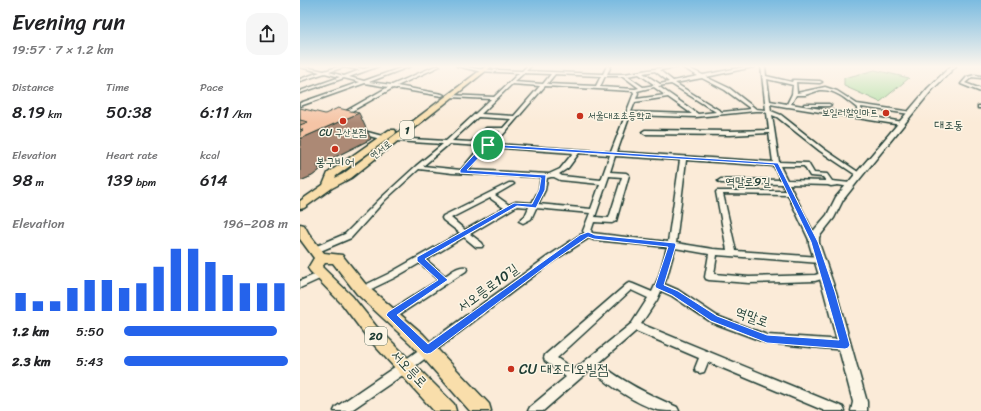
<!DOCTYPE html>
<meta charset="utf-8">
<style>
:root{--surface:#fff;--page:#f6f6f6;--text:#202124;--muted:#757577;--accent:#2563eb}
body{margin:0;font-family:Sriracha,"Poor Story",sans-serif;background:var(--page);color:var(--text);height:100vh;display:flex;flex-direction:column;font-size:15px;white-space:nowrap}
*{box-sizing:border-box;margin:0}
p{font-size:13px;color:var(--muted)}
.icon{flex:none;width:22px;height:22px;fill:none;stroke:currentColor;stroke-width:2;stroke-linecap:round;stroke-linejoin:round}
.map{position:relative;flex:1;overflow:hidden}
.panel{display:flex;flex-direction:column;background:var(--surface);width:300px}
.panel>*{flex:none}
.pin{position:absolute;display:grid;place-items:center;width:34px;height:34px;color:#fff;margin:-17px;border:2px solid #fff;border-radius:50%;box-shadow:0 1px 4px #0007}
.round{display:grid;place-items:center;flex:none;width:42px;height:42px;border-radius:12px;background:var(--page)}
.head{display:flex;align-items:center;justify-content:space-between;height:68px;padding:0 12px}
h1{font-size:22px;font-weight:600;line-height:30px}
.metrics{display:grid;grid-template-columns:repeat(3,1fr);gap:6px;height:68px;padding:4px 12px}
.metrics div{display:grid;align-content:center}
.metrics b{font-size:17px;font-weight:600}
.metrics small{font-size:11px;font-weight:400}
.metrics p{font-size:11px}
.chart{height:112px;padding:8px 12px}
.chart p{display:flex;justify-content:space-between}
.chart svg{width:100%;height:72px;margin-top:4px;stroke:var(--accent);stroke-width:6}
ul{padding:0 12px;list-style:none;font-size:13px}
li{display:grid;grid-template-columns:64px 48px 1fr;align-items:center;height:30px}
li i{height:10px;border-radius:5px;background:var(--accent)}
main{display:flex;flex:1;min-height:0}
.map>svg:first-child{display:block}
.green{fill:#abdd9f;stroke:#658d6a}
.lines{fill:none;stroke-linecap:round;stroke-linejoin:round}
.minor-casing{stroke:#1f3d34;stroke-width:3}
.tertiary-casing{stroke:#1f3d34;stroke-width:3}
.primary-casing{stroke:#1f3d34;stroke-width:3}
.minor{fill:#fcf5e5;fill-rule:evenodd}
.tertiary{fill:#fcf5e5;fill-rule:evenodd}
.primary{fill:#f9deab;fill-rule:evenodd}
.wall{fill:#d3a98e;stroke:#1f3d34}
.shaded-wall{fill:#ac8974;stroke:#1f3d34}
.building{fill:#f5c4a5;stroke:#1f3d34}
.route{fill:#2563eb;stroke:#fff;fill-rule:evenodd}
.poi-dot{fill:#c8321e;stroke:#fcf5e5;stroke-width:1.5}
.labels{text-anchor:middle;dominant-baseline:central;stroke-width:3;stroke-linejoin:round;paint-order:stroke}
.far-poi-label{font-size:10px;fill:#1f3d34;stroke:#fcf5e5;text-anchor:end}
.far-street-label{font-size:10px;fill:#1f3d34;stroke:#fcf5e5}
.shield{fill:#fcf5e5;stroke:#617469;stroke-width:1}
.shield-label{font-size:11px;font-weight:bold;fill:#1f3d34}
.far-quarter-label{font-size:12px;fill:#1f3d34;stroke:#fcf5e5}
.poi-label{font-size:12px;fill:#1f3d34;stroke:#fcf5e5}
.street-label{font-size:12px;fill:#1f3d34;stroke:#fcf5e5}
.near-street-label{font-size:14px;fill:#1f3d34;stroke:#fcf5e5}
.near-poi-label{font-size:14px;fill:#1f3d34;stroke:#fcf5e5;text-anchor:start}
</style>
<main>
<section class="panel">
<div class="head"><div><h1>Evening run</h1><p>19:57 · 7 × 1.2 km</p></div><a class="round"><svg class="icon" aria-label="share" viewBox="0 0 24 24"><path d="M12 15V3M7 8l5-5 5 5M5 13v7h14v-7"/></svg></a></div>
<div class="metrics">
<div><p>Distance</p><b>8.19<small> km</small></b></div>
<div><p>Time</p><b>50:38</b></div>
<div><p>Pace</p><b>6:11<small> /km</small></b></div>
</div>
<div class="metrics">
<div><p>Elevation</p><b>98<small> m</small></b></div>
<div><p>Heart rate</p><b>139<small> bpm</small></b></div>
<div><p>kcal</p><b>614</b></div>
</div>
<div class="chart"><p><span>Elevation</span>196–208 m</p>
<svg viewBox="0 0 160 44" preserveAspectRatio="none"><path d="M5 44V33M15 44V38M25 44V38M35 44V30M45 44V25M55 44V25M65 44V30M75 44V27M85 44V17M95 44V6M105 44V6M115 44V14M125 44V22M135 44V27M145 44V27M155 44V27"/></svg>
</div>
<ul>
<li><b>1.2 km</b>5:50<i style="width:93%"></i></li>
<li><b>2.3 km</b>5:43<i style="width:100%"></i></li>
</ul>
</section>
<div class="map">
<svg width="681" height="411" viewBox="0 0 681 411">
<rect width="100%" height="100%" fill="#fbebd8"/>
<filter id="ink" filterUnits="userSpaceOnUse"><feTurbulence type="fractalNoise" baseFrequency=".025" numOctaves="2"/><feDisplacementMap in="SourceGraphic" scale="8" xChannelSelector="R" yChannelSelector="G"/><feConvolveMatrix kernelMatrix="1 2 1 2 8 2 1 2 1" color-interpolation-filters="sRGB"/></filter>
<g filter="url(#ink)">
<path class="green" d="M575,70L609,78L580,102L544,86V78Z"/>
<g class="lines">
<g class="minor-casing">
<path id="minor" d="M0,66L24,71L41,66H48L64,69L74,66H79L49,77L64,81L106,66H111L69,82L92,85L135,66H140L97,86L142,94L144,95L142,96L93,88L41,117L39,116V115L88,87L65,83L0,106V103L60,82L44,78L0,93V91L40,77L25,73L0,81V79L20,72L0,67ZM44,67L60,70L44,76L29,72Z
M157,66H163L178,69L222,71L227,66H231L226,71L303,74L307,66H311L307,74H324L373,66H380L378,67L359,70L373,81L398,76L380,66H384L403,75L449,66H455L453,67L406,77L429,88L456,109L466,110L461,66H465L466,76L492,82L493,80H494L520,81L522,82L520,83L496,82L497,93L525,87L537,91L557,104L612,112V114H610L561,107L562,115L603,122L604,123L601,125L489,107H487L470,104L471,111L481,115L524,149L561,174L560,175H556L520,151L477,117L472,115L479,162L508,163L514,173L527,174L532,181L550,183L553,185L550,187L538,185L531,186L528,185L489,184L518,242L517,244H511L510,242L488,195L423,194L436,251L520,257L523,258L524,260L523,262L520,263L417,255L414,274L449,277L515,275L525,272L528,273L529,275L528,277L515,281L449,283L409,280L406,279L405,277L409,254L375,248L367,277L364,284L378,290L417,316L467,335L545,340L549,342L550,345L549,348L545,350L467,343L411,322L372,296L361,291L357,300L341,324L543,407L545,411H525L408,362L404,372L400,373L396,372L395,368L399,358L336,331L299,363C323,382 349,395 377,407L379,411C372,411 363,411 357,410C334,403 309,385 291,369L243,411H228L230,407L266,377L245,361L244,358L245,355L327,284L330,283L333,284L352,292L359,277L367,247L294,240L289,238L253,261L110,370L50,411H34L36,407L102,362L247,257L280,235L285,234L283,231L290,213L236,208L231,219L223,223L219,221L225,216L229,207L217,206L170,234L182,243L183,245L182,247H176L164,237L126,260L145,276C151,272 159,265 166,267L167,269L166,271L94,318L91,319L88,318L86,315L88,312L139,280L120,263L94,278L65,292L62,294L59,292L58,290L59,288L88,274L160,233L143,220L142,218L143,216L209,183H213L214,184L195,195L209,205L216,202L232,203L239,190L241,177L152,173L119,169L85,200L51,238L18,252H12L11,250L12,248L45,234L81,198L116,166L143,144L96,141L93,139L94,138L146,141L191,99L150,97H148V95L194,97L219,73L178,71ZM355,71L369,82L360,84L343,73ZM224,73L251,74L243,84L214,82ZM255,74L301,76L296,86L247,84ZM339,74L355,85L343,87L327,76ZM305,76H323L339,88L335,89L300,87ZM402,78L425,90L451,109L422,112L375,83ZM467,79L493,85L492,94L487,104L470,101ZM212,84L240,86L214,116L181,114ZM371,84L373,85L416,112L398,114L358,86ZM245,86L333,91L334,93L311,152L195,144ZM354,87L365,95L336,99L338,93L337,91ZM520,90C535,89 546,99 557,108V115L491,104L496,95H505ZM368,97L392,114L331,112L335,102ZM455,111H462L467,113L469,130L430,131L345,130L342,132L345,134L430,135L469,133L473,162L317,152L330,115L396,117ZM178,117L211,119L203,128H186L171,142L152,141ZM189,131H200C191,142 192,144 177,143ZM149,144L181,146L161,170L123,166ZM189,147L273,153L260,169L249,174L167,170L186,148ZM279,153L310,155L301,180L262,176L259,174L268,168ZM315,156L380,160L368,242L292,233L291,231L294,222L312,223L316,221L329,175L326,173L310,172ZM386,160L474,166L481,180L421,179L418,181L421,183L482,184L486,191H417L416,192L427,250L413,249L376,243ZM480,166H504L510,176L523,177L526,181L487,180ZM309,176L322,177L309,218L295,217ZM251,177H254L260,180L300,184L291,209L238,204L245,190L247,178ZM190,198L204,208L165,230L151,218ZM331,290L348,298L332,323L274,370L257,358Z
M675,75L681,76V78L672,77L665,83L681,89V92L661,84L667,77Z
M504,104H529L531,105L529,106H506L504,105Z
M678,106H681V108H678Z
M60,130L86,137L87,138L84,140L58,133V131Z
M21,272L24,273L25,275L24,277L0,288V281Z"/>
</g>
<g class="tertiary-casing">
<path id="tertiary" d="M651,66H656L632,90L558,181L543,200L534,218L519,237V243L536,292L567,402V411H551L553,402L524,292L509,243V236L527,215L536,197L628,88Z"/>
</g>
<g class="primary-casing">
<path id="primary" d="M186,66H192L51,178L32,188L4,208L0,209V201L23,185L28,173L89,130H95L96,132L95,134L36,176L35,178L43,174Z
M0,224L4,225L9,234L24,253L42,255L67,286L123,334L189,404L191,411H170L111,344L57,294L33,263H25L22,267L52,296L76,326L154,404L156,411H134L66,336L42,304L10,271L8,268L14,258L0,239Z"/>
</g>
<use href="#minor" class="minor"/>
<use href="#tertiary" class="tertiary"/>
<use href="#primary" class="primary"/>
</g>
<path class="wall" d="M0,108L71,139L17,166L20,170L12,176L0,181Z"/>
<path class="shaded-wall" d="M59,113L71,139L17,166L20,170L12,176L0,181V139Z"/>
<path class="building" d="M0,108L25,114L38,108L59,113L0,139V132L3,130L0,129V125L8,122L0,120Z"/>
</g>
<linearGradient id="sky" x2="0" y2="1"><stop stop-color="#7bbbe0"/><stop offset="0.54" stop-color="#fdf6ed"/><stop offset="1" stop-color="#fdf6ed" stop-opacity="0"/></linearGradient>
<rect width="681" height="123" fill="url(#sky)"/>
<path class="route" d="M188,144L478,163L518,242L535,292L550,345L548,348L545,349L467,343L411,321L372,295L356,288L355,286L368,247L294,239L288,237L253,261L131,353L127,354L124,353L86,315L88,312L138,280L117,261V257L214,203L232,204L239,190L241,178L160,173V170L182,146ZM189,147L474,165L511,242L539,340L467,335L417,316L378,291L364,285L376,245L375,243L295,235L288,232L280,235L128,344L97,315L148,280L125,259L217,206L236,208L245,190L246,175L167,170Z"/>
<g class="poi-dot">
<circle cx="586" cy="113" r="4"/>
<circle cx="280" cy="116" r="4"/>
<circle cx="43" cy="121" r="4"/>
<circle cx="35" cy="149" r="4"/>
<circle cx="211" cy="369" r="4"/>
</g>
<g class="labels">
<g class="far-poi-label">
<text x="578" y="113">보일러할인마트</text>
<text x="288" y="116" text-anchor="start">서울대조초등학교</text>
<text x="43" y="133" text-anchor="middle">CU 구산본점</text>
</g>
<g class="far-street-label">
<text transform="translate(81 150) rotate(-38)">연서로</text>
</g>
<g class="shield">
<rect x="100" y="121" width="14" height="18" rx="3"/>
<rect x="65" y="327" width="22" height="18" rx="3"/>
</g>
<g class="shield-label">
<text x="107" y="130">1</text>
<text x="76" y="336">20</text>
</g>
<g class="far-quarter-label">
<text x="649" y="125">대조동</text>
</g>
<g class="poi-label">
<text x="35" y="162">봉구비어</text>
</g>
<g class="street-label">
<text x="448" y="182">역말로9길</text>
</g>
<g class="near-street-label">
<text transform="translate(188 288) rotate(-36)">서오릉로10길</text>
<text transform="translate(452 317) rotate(20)">역말로</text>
<text transform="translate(109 369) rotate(47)">서오릉로</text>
</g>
<g class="near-poi-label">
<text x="219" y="369">CU 대조디오빌점</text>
</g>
</g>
</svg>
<div class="pin" style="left:188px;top:145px;background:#1e9e55"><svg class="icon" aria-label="arrive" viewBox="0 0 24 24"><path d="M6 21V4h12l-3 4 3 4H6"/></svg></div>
</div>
</main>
